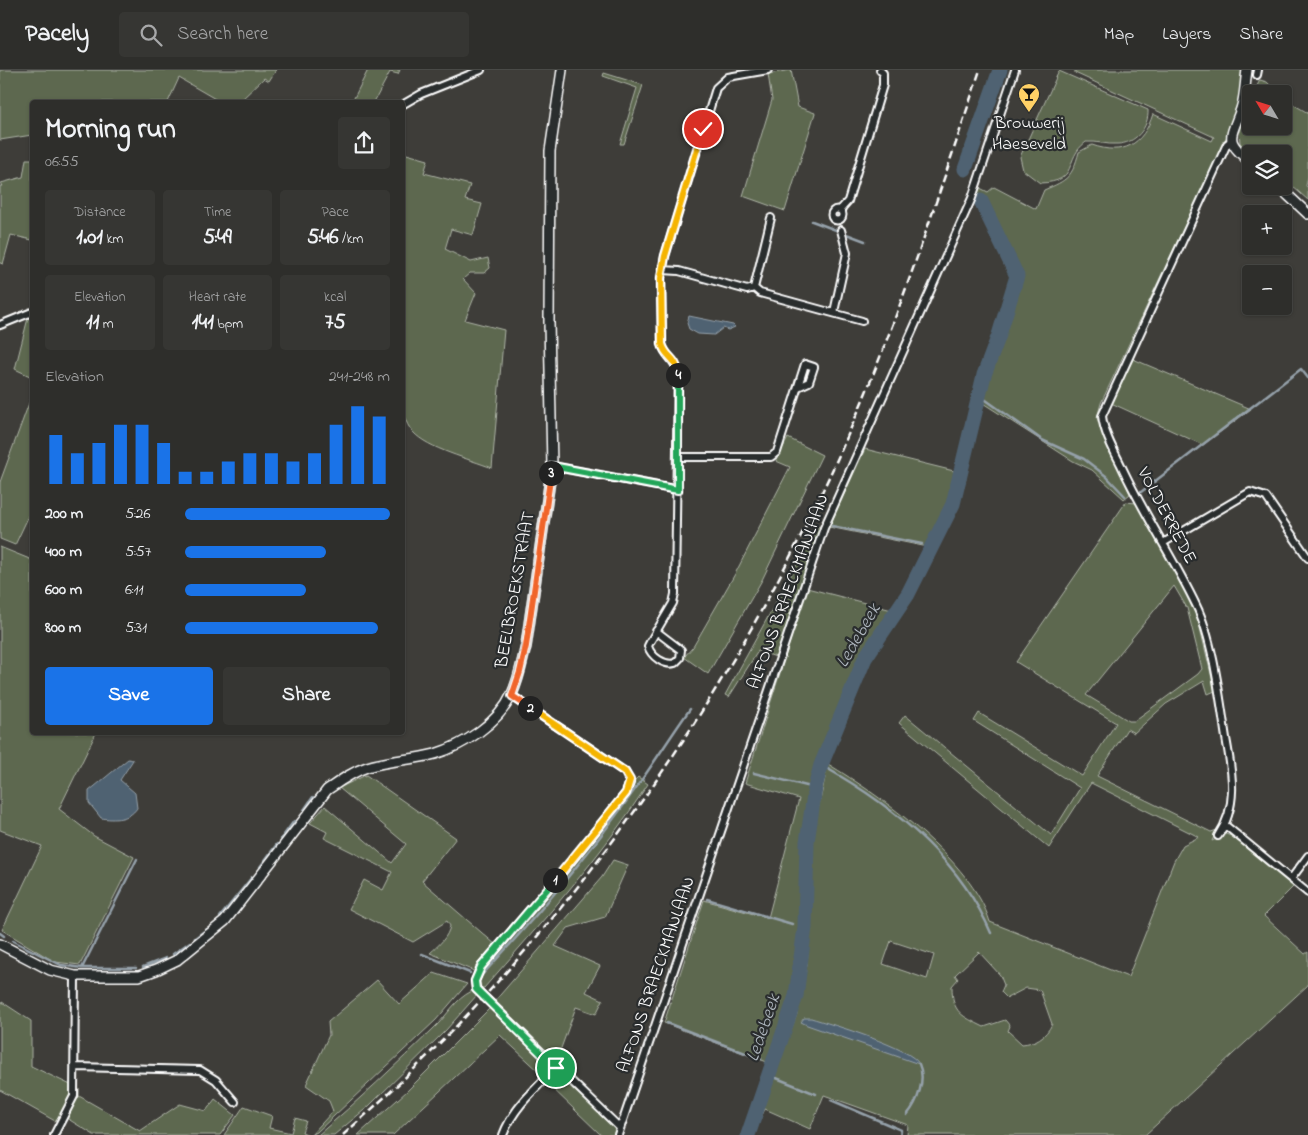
<!DOCTYPE html>
<meta charset="utf-8">
<style>
:root{--surface:#2e2e2b;--page:#363633;--text:#f1f3f6;--muted:#a7a8a9;--line:#494a47;--accent:#1a73e8}
body{margin:0;font-family:"Indie Flower",sans-serif;background:var(--page);color:var(--text);height:100vh;display:flex;flex-direction:column;font-size:19px;white-space:nowrap}
*{box-sizing:border-box;margin:0}
p{font-size:16px;color:var(--muted)}
.icon{flex:none;width:28px;height:28px;fill:none;stroke:currentColor;stroke-width:2;stroke-linecap:round;stroke-linejoin:round}
.map{position:relative;flex:1;overflow:hidden}
.sheet{position:absolute;left:30px;top:30px;width:375px;height:635px;display:flex;flex-direction:column;background:var(--surface);border-radius:5px;box-shadow:0 1px 4px #0004,0 0 0 1px var(--line)}
.sheet>*{flex:none}
.needle{width:32px;rotate:308deg}
.tools{position:absolute;left:1242px;top:15px;display:grid;gap:10px}
.tools a{display:grid;place-items:center;width:50px;height:50px;border-radius:5px;background:var(--surface);box-shadow:0 1px 4px #0004,0 0 0 1px var(--line);font-size:25px}
.pin{position:absolute;display:grid;place-items:center;width:42px;height:42px;color:#fff;margin:-21px;border:2px solid #fff;border-radius:50%;box-shadow:0 1px 5px #0007}
.km{position:absolute;width:25px;height:25px;margin:-12px;border-radius:50%;background:#222;color:#fff;font-size:14px;line-height:25px;text-align:center}
.round{display:grid;place-items:center;flex:none;width:52px;height:52px;border-radius:5px;background:var(--page)}
.headline{display:flex;align-items:center;justify-content:space-between;height:85px;padding:0 15px}
h1{font-size:28px;font-weight:800;line-height:38px}
.figures{display:grid;grid-template-columns:repeat(3,1fr);gap:8px;height:85px;padding:5px 15px}
.figures div{display:grid;align-content:center;border-radius:5px;background:var(--page);text-align:center}
.figures b{font-size:21px;font-weight:800}
.figures small{font-size:14px;font-weight:400}
.figures p{font-size:14px}
.chart{height:140px;padding:10px 15px}
.chart p{display:flex;justify-content:space-between}
.chart svg{width:100%;height:90px;margin-top:5px;stroke:var(--accent);stroke-width:6}
.button{display:flex;gap:10px;margin-top:auto;padding:10px 15px}
.button a{flex:1;height:58px;border-radius:5px;background:var(--accent);color:#fff;font-size:20px;font-weight:800;line-height:58px;text-align:center}
.button a+a{background:var(--page);color:var(--text)}
ul{padding:0 15px;list-style:none;font-size:16px}
li{display:grid;grid-template-columns:80px 60px 1fr;align-items:center;height:38px}
li i{height:12px;border-radius:6px;background:var(--accent)}
header{display:flex;align-items:center;gap:30px;box-sizing:border-box;height:70px;padding:0 25px;background:var(--surface);border-bottom:1px solid var(--line)}
header strong{font-size:24px}
nav{display:flex;gap:28px;margin-inline-start:auto;font-size:18px}
.search{width:350px;height:45px;background:var(--page);display:flex;align-items:center;gap:12px;box-sizing:border-box;padding:0 18px;border-radius:5px;color:var(--muted);font-size:19px}
.map>svg:first-child{display:block}
.green{fill:#5d684f;stroke:#aeb4a7;fill-rule:evenodd}
.water{fill:#4f6272;stroke:#95a1aa}
.lines{fill:none;stroke-linecap:round;stroke-linejoin:round}
.stream{stroke:#95a1aa;stroke-width:2.5}
.river{stroke:#4f6272;stroke-width:15}
.minor-casing{stroke:#fff;stroke-width:10}
.tertiary-casing{stroke:#fff;stroke-width:12}
.minor{stroke:#2a2d2e;stroke-width:6}
.tertiary{stroke:#2a2d2e;stroke-width:9}
.rail{stroke:#fff;stroke-width:2.5;stroke-dasharray:8 4;stroke-linecap:butt}
.split-1-casing{stroke:#fff;stroke-width:10}
.split-2-casing{stroke:#fff;stroke-width:10}
.split-3-casing{stroke:#fff;stroke-width:10}
.split-4-casing{stroke:#fff;stroke-width:10}
.split-5-casing{stroke:#fff;stroke-width:10}
.split-1{stroke:#22a559;stroke-width:6}
.split-2{stroke:#f5b400;stroke-width:6}
.split-3{stroke:#f0652b;stroke-width:6}
.split-4{stroke:#22a559;stroke-width:6}
.split-5{stroke:#f5b400;stroke-width:6}
.labels{text-anchor:middle;dominant-baseline:central;stroke-width:4.5;stroke-linejoin:round;paint-order:stroke}
.poi-label{font-size:18px;fill:#fff;stroke:#2a2d2e}
.street-label{font-size:18px;fill:#fff;stroke:#2a2d2e}
.water-label{font-size:19px;font-style:italic;fill:#b0b8c0;stroke:#2a2d2e}
</style>
<header>
<strong>Pacely</strong>
<div class="search"><svg class="icon" aria-label="search" viewBox="0 0 24 24"><circle cx="10" cy="10" r="6"/><path d="M15 15l6 6"/></svg>Search here</div>
<nav><a>Map</a><a>Layers</a><a>Share</a></nav>
</header>
<div class="map">
<svg width="1308" height="1065" viewBox="0 0 1308 1065">
<rect width="100%" height="100%" fill="#3e3d39"/>
<filter id="ink" filterUnits="userSpaceOnUse"><feTurbulence type="fractalNoise" baseFrequency=".02" numOctaves="2"/><feDisplacementMap in="SourceGraphic" scale="10" xChannelSelector="R" yChannelSelector="G"/><feConvolveMatrix kernelMatrix="1 2 1 2 8 2 1 2 1" color-interpolation-filters="sRGB"/></filter>
<g filter="url(#ink)">
<path class="green" d="M0,0H276L269,11L264,8L239,32L217,30L179,8L168,32H32V65L0,70Z
M368,0H400L398,4L390,2L374,32H352Z
M791,0L798,37L815,43L785,141L743,126L772,30L768,4Z
M1075,0H1244L1238,37L1228,64L1101,333L1097,348L1130,424L1124,429L1092,400L1073,391L975,328L980,305L1012,211L974,130L980,118L988,122L994,117L1036,139L1044,120C1068,110 1072,107 1079,82L1092,75C1123,86 1143,75 1153,44L1212,71L1214,67L1075,3Z
M1059,1L1148,40C1149,58 1135,74 1117,74C1107,75 1097,71 1086,72C1063,89 1080,112 1040,113L1023,100L1020,87Z
M604,3L643,15L624,74H620L637,18L603,6Z
M1260,10L1267,12L1278,24H1253Z
M1251,28V56H1284V29L1308,43V106L1306,116L1308,118V130L1284,109V84H1253L1240,73L1239,61Z
M403,83L428,90L424,103L470,115L465,130L482,134L473,165L451,159L445,179L471,192L488,188L490,198L484,203H470L463,209L476,223L465,250L504,260L492,398C470,389 428,379 413,362C407,356 405,348 403,341Z
M26,89H32V170L11,165L3,194L0,193V116H3L1,113L23,107Z
M32,246V307L15,299L28,248Z
M1133,289L1251,339L1203,375L1111,333Z
M32,325V439L15,475L0,469V412Z
M788,368L822,385L762,510L708,604L684,587L693,577L735,504L790,397L776,391Z
M865,379L958,402L944,449L928,477L829,457Z
M1126,432L1136,433L1195,537L1215,621L1208,624L1204,611L1166,634L1134,663L1127,659L1097,706L1211,762L1217,760L1212,771L1226,764L1231,766L1295,815L1264,846L1305,884L1308,882V915L1145,1065H907L908,1055L824,1025L810,1059L765,1039L753,1065H743L764,1007L767,992L664,953L704,830L768,848L799,729L745,713L807,518L892,540L862,587L810,715L802,801L800,880L785,955L773,984L781,987L797,944L807,895L811,842V772L828,694C881,726 972,791 990,852L1128,907L1174,791L1183,775L1199,767L1091,713L1049,778L899,653L905,645L1051,765L1080,718L974,651L979,643L1082,706L1116,653L1016,592ZM1174,516L1187,538L1202,599L1198,604L1134,651H1129L1086,625ZM891,871L934,885L927,909L883,894ZM979,882L1000,905L1004,915L1001,922L1007,928L1026,918L1040,920L1052,954C1046,967 1035,973 1022,974L1008,961L1010,956L1005,950L984,957C962,946 952,943 952,916L958,909L955,905Z
M818,456L820,457L776,587L758,581L729,627L725,625Z
M0,477L32,490V662L96,663L59,739L94,766L134,787L80,895L55,892L2,860L42,776L0,760Z
M366,705L456,768L422,811L496,875L474,901L430,883C439,875 448,867 450,856L447,851L413,872L349,839L364,810L383,820L392,802L324,768L327,762L310,753L325,736L392,793L406,774L339,718Z
M638,707L648,714C600,788 542,852 484,918H481L478,912L479,904L566,804L629,723L632,713Z
M613,790L628,795L605,847L568,858L555,876L600,896L586,922L603,930L596,944L576,937L556,992L494,932L602,807Z
M434,903L467,914L436,950L317,1062L311,1065L333,1041L329,1031L306,1015L329,965L328,952L377,910L399,934Z
M472,921L477,925L446,960L369,1036L334,1065H318C358,1031 396,995 434,958C448,945 454,930 472,921Z
M2,932L31,951V996L79,1019V1026L140,1061L180,1034L206,1041L215,1029L235,1045L220,1065H94L60,1044L55,1051L0,1020V936Z
M490,938L540,985L546,998L543,1005L500,965L393,1065H358L407,1021Z
M557,1004L615,1059L613,1065H601L548,1014Z
M244,1036L272,1046L269,1058L291,1063L295,1048L306,1051L302,1062L309,1065H224Z"/>
<path class="water" d="M689,246L733,255L735,257L728,260L723,258L714,265L698,264L689,259L687,253Z
M128,689L133,690L120,710L135,723L137,738C129,750 114,750 101,748L89,733V721Z
M804,948H811C831,954 912,978 919,994L807,955L801,952Z"/>
<g class="lines">
<path class="stream" d="M812,151L865,171
M979,325L1042,370L1084,389L1106,406L1125,426
M1141,422L1301,299L1308,308
M832,456L922,474
M928,476L932,477
M821,695C891,734 959,788 991,863
M754,703L815,718
M304,740L313,727
M281,769L294,751
M260,797L277,774
M707,829L792,854
M220,847L252,807
M0,863L4,866
M195,868L207,859
M13,871L61,895L82,898L137,789
M173,884L190,872
M422,884L470,903
M143,897L166,888
M82,898H136
M482,905C538,845 591,782 638,715C656,690 672,664 690,639
M667,953L761,989
M769,1005L816,1024
M831,1030L901,1060L900,1065
M907,1045C918,1032 926,1009 919,994"/>
<path class="river" d="M965,99L1000,0
M748,1065L796,926L805,857L807,772L815,718L821,695L865,588L908,524L953,434L984,305L999,265L1017,206L981,131"/>
<g class="minor-casing">
<path id="minor" d="M1257,5L1258,0
M402,35L421,24L481,0
M831.5 145a5.5 5.5 0 1 1 11 0a5.5 5.5 0 1 1-11 0Z
M840,140L848,131L883,15V3L880,0
M663,200L679,201L747,220L754,218L760,223L862,251
M754,218L771,148
M834,242L847,183L841,160
M0,255L32,242
M679,387H771L777,382L805,294L814,297L809,312L798,317
M552,396L678,420
M1163,473L1250,422L1266,427L1308,488
M656,561L681,580L680,588L675,593C665,596 651,587 648,576L650,572L673,533L675,524L678,303C676,290 665,287 662,274L661,208L665,186L716,18L728,7L768,0
M512,626L625,702L630,713L626,723L562,803L481,897L475,911L476,919L620,1058
M1225,755L1308,823
M1218,766C1239,735 1232,702 1226,668C1220,629 1213,569 1196,535C1173,487 1143,443 1121,395C1113,379 1104,363 1102,346L1227,74L1232,70
M1291,809L1308,786
M75,997L200,1000L216,1010L235,1032
M54,1065L74,1026L75,906
M503,1065C513,1038 536,1018 556,998
M618,1065L824,458L972,128L1015,0"/>
</g>
<g class="tertiary-casing">
<path id="tertiary" d="M1247,0C1245,13 1245,27 1241,39C1230,70 1224,69 1251,93
M1278,116L1308,144
M0,874L50,900L75,906H139L156,900L177,890L225,851L327,720C340,711 352,702 367,697C389,690 413,690 435,684C464,675 499,653 512,624C519,609 522,592 526,576L552,396L549,252L550,81L562,0"/>
</g>
<use href="#minor" class="minor"/>
<use href="#tertiary" class="tertiary"/>
<path class="rail" d="M343,1065C565,869 738,622 854,351C903,236 941,118 980,0"/>
</g>
</g>
<g class="lines" filter="url(#ink)">
<g class="split-1-casing">
<path id="split-1" d="M555,810L481,897L475,911L476,919L556,998"/>
</g>
<g class="split-2-casing">
<path id="split-2" d="M530,638L625,702L630,710L626,723L555,810"/>
</g>
<g class="split-3-casing">
<path id="split-3" d="M530,638L512,626L520,602L526,576L551,403"/>
</g>
<g class="split-4-casing">
<path id="split-4" d="M551,403L552,396L678,420V305"/>
</g>
<g class="split-5-casing">
<path id="split-5" d="M678,305C677,286 666,289 662,274L661,208L665,186L703,59"/>
</g>
<use href="#split-1" class="split-1"/>
<use href="#split-2" class="split-2"/>
<use href="#split-3" class="split-3"/>
<use href="#split-4" class="split-4"/>
<use href="#split-5" class="split-5"/>
</g>
<defs>
<g id="bar-pin" transform="scale(1.125)"><path d="M0 17L-7.5 6A9.5 9.5 0 1 1 7.5 6Z" fill="#ffd166" stroke="#2a2d2e"/><path d="M-6-5H6L.8 .8V4.5H3.5V6h-7V4.5H-.8V.8Z" fill="#111"/></g>
</defs>
<g fill-rule="evenodd">
<use href="#bar-pin" x="1029" y="24"/>
</g>
<g class="labels">
<g class="poi-label">
<text x="1029" y="54">Brouwerij<tspan x="1029" dy="21">Haeseveld</tspan></text>
</g>
<g class="street-label">
<text transform="translate(1166 446) rotate(62)">VOLDERREDE</text>
<text transform="translate(516 520) rotate(-80)">BEELBROEKSTRAAT</text>
<text transform="translate(789 522) rotate(-70)">ALFONS BRAECKMANLAAN</text>
<text transform="translate(657 905) rotate(-71)">ALFONS BRAECKMANLAAN</text>
</g>
<g class="water-label">
<text transform="translate(859 566) rotate(-60)">Ledebeek</text>
<text transform="translate(764 958) rotate(-71)">Ledebeek</text>
</g>
</g>
</svg>
<div class="tools">
<a><svg class="needle" viewBox="-14 -14 28 28"><path d="M0-13l5 13h-10z" fill="#e53935"/><path d="M0 13l5-13h-10z" fill="#a7a8a9"/></svg></a>
<a><svg class="icon" aria-label="layers" viewBox="0 0 24 24"><path d="M12 4l9 5-9 5-9-5zM3 14l9 5 9-5"/></svg></a>
<a>+</a>
<a>−</a>
</div>
<div class="pin" style="left:556px;top:998px;background:#1e9e55"><svg class="icon" aria-label="arrive" viewBox="0 0 24 24"><path d="M6 21V4h12l-3 4 3 4H6"/></svg></div>
<div class="pin" style="left:703px;top:59px;background:#d93025"><svg class="icon" aria-label="check" viewBox="0 0 24 24"><path d="M5 12l5 5 9-10"/></svg></div>
<b class="km" style="left:555px;top:810px">1</b>
<b class="km" style="left:530px;top:638px">2</b>
<b class="km" style="left:551px;top:403px">3</b>
<b class="km" style="left:678px;top:305px">4</b>
<section class="sheet">
<div class="headline"><div><h1>Morning run</h1><p>06:55</p></div><a class="round"><svg class="icon" aria-label="share" viewBox="0 0 24 24"><path d="M12 15V3M7 8l5-5 5 5M5 13v7h14v-7"/></svg></a></div>
<div class="figures">
<div><p>Distance</p><b>1.01<small> km</small></b></div>
<div><p>Time</p><b>5:49</b></div>
<div><p>Pace</p><b>5:46<small> /km</small></b></div>
</div>
<div class="figures">
<div><p>Elevation</p><b>11<small> m</small></b></div>
<div><p>Heart rate</p><b>141<small> bpm</small></b></div>
<div><p>kcal</p><b>75</b></div>
</div>
<div class="chart"><p><span>Elevation</span>241–248 m</p>
<svg viewBox="0 0 160 44" preserveAspectRatio="none"><path d="M5 44V20M15 44V29M25 44V24M35 44V15M45 44V15M55 44V24M65 44V38M75 44V38M85 44V33M95 44V29M105 44V29M115 44V33M125 44V29M135 44V15M145 44V6M155 44V11"/></svg>
</div>
<ul>
<li><b>200 m</b>5:26<i style="width:100%"></i></li>
<li><b>400 m</b>5:57<i style="width:69%"></i></li>
<li><b>600 m</b>6:11<i style="width:59%"></i></li>
<li><b>800 m</b>5:31<i style="width:94%"></i></li>
</ul>
<div class="button"><a>Save</a><a>Share</a></div>
</section>
</div>
